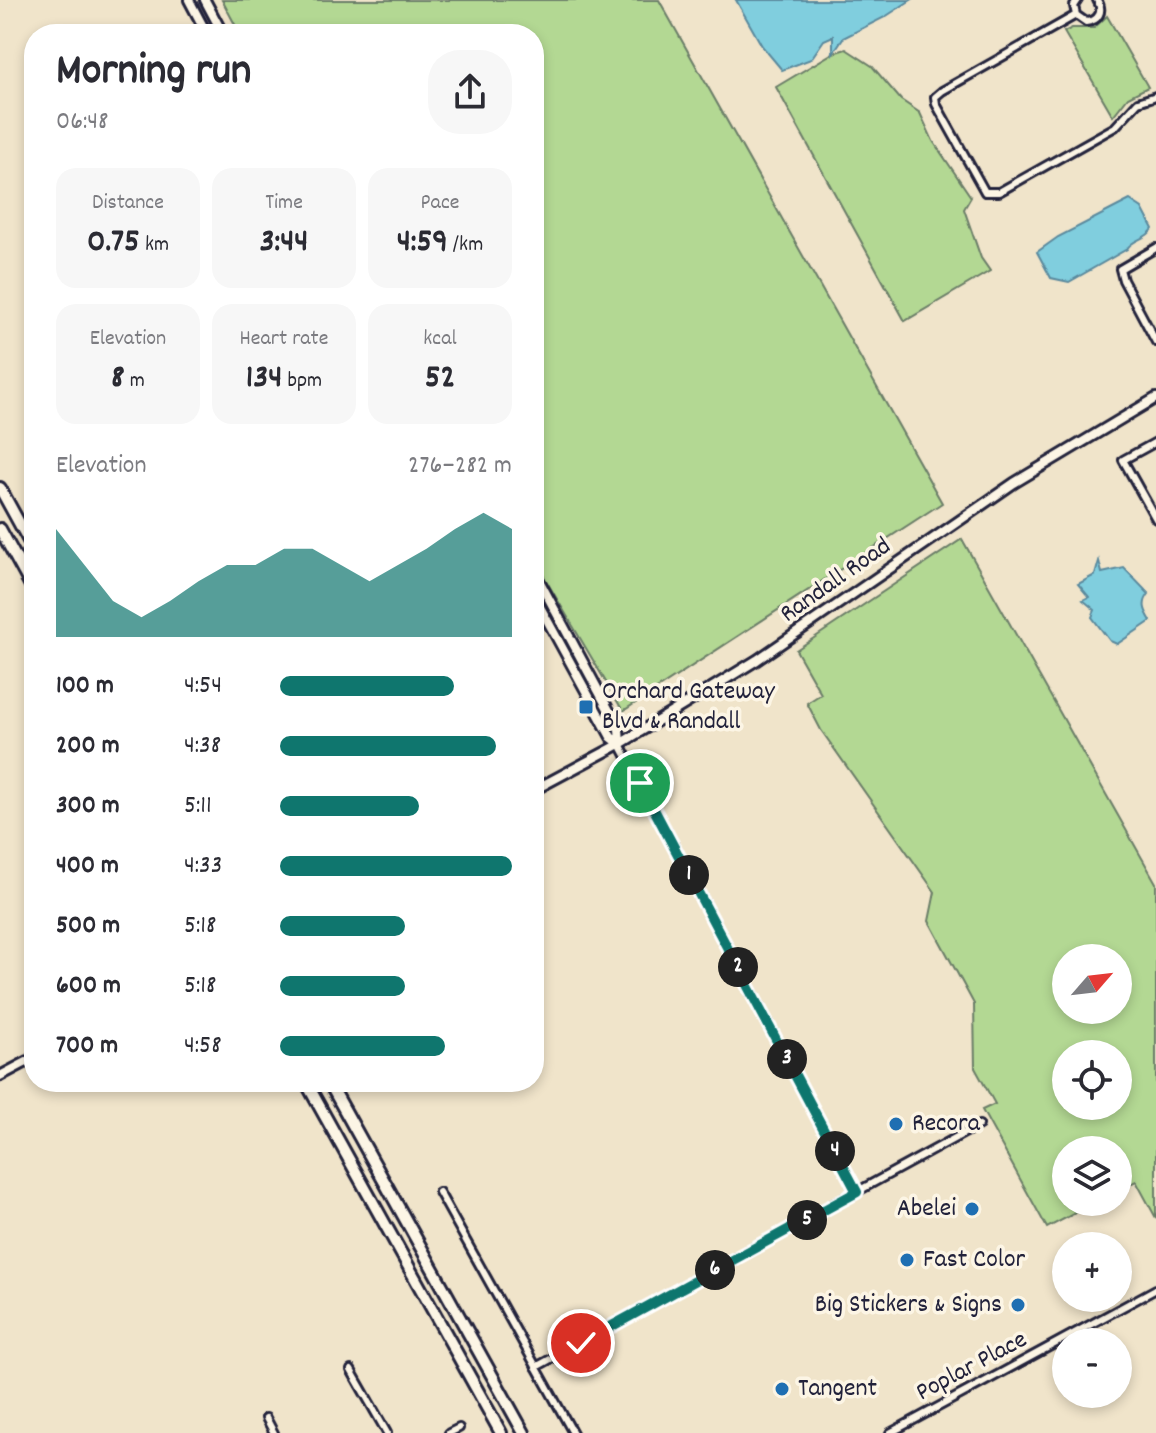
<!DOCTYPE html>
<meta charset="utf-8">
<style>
:root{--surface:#fff;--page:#f7f7f7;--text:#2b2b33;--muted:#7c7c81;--accent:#0f766e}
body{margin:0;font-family:Dekko,sans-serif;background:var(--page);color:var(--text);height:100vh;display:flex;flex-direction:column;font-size:30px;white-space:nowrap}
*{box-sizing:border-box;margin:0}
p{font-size:26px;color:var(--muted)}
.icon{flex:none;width:44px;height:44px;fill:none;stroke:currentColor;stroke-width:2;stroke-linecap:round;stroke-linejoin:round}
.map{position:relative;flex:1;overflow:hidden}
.panel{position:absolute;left:24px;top:24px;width:520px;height:1068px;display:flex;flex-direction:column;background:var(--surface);border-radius:32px;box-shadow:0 4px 12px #0003}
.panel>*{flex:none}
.needle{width:52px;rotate:62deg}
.fabs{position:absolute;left:1052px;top:944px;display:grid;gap:16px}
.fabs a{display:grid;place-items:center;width:80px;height:80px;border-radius:50%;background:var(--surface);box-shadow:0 4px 12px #0003;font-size:40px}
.pin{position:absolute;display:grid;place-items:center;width:68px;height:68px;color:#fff;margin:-34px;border:4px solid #fff;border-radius:50%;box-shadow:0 2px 8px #0007}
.km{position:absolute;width:40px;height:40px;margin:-20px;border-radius:50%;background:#222;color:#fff;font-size:22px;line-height:40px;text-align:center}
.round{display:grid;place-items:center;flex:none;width:84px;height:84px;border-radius:32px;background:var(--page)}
.head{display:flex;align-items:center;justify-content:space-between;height:136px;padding:0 32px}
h1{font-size:44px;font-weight:700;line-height:60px}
.metrics{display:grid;grid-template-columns:repeat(3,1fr);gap:12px;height:136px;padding:8px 32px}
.metrics div{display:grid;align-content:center;border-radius:20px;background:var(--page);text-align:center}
.metrics b{font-size:34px;font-weight:700}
.metrics small{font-size:22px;font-weight:400}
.metrics p{font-size:22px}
.chart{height:224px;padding:16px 32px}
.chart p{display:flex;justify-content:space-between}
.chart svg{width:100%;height:144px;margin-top:8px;fill:var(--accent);opacity:.7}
ul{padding:0 32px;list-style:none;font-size:26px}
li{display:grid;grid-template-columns:128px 96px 1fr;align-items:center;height:60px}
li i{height:20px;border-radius:10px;background:var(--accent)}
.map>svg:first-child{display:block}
.green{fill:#b3d893;stroke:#6a7d67;stroke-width:2;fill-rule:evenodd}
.water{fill:#80cede;stroke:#5a899d;stroke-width:2}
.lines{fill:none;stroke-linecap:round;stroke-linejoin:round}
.street-casing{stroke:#22223b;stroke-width:12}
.secondary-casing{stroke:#22223b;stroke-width:14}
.highway-casing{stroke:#22223b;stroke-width:16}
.street{stroke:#fcf5e5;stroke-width:6}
.secondary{stroke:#fcf5e5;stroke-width:8}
.highway{stroke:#fcf5e5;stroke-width:10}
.route-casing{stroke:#fff;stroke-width:16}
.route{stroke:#0f766e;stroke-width:10}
.poi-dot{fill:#1f6fb2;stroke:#fcf5e5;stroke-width:3}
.labels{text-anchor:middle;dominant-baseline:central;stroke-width:7;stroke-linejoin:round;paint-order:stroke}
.street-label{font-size:26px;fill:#22223b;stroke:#fcf5e5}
.poi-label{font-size:26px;fill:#22223b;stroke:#fcf5e5;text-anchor:start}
</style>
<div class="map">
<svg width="1156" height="1433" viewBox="0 0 1156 1433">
<rect width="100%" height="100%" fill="#f0e4ca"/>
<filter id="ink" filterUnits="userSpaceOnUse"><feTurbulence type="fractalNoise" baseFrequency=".0125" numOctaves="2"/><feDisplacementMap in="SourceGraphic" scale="16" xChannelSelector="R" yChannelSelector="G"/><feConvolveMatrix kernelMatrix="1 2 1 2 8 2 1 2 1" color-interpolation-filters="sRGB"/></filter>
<g filter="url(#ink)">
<path class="green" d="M222,0H659L942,503L623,711L534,560V34H240Z
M1107,16L1148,87L1128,97L1113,116L1064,32L1072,28H1094Z
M846,49L872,66L901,100L920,113L933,141L971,197L964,209L981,258L990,271L905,321L776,87L833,53Z
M962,539L1156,883V1218L1136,1181L1118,1190V1150H1066V1202H1096L1047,1228L982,1110L995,1104L975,1068L974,1004L929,921L935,892L821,730L807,703L821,694L796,650ZM1118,958V1010H1066V958ZM1118,1054V1106H1066V1054Z"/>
<path class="water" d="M736,0H911L885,17L843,38L833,53V36L824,40L811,59L782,70L762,46Z
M1130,200L1142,208L1153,229C1146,240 1132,239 1127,249L1069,282L1051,278L1037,252L1058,237Z
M1099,561L1102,573L1124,568L1149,594C1141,604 1145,611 1151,621L1117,644L1110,641L1092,617L1095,610L1083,600L1089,597L1078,584L1095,575Z"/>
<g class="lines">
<g class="street-casing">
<path id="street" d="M1078,0L1074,6L1076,15L1086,22C1099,21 1104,11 1097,0
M1076,15L942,91L935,97L936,104L985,192H999L1115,127L1138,102L1156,96
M1156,248L1120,269L1123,280L1156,342
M1156,442L1123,460L1156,519
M620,744L857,1192
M439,1192L573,1433
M536,1367L979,1125
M351,1370L387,1433
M266,1418L274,1433
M449,1433L459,1428
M890,1433L1156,1289"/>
</g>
<g class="secondary-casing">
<path id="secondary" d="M189,0L207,34
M205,0L223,34
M534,571L619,729L620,744
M534,596L611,737L620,744
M534,790L620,744L757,660L1014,483L1156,398
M0,1076L34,1058"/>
</g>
<g class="highway-casing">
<path id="highway" d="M0,488L34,550
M0,529L34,591
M306,1082L501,1433
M329,1082L524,1433"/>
</g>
<use href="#street" class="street"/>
<use href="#secondary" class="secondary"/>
<use href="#highway" class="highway"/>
</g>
</g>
<g class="lines" filter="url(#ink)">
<g class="route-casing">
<path id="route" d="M581,1343L857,1192L640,783"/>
</g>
<use href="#route" class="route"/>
</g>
<g class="poi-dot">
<rect x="578" y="699" width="16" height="16" rx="4"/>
<circle cx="896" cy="1124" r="8"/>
<circle cx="972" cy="1209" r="8"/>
<circle cx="907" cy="1260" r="8"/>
<circle cx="1018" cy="1305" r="8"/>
<circle cx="782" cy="1389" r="8"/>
</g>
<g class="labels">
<g class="street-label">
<text transform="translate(836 581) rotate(-35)">Randall Road</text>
<text transform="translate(972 1367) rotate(-28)">Poplar Place</text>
</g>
<g class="poi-label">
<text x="602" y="692">Orchard Gateway<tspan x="602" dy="30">Blvd &amp; Randall</tspan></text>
<text x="912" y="1124">Recora</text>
<text x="956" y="1209" text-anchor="end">Abelei</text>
<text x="923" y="1260">Fast Color</text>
<text x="1002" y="1305" text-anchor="end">Big Stickers &amp; Signs</text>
<text x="798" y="1389">Tangent</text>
</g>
</g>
</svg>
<div class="fabs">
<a><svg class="needle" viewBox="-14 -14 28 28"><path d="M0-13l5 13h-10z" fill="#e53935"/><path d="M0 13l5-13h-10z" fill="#7c7c81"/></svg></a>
<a><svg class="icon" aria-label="locate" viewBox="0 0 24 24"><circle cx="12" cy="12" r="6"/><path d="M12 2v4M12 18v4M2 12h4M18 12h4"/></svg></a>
<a><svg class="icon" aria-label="layers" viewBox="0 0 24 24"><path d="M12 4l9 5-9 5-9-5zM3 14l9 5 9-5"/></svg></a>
<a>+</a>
<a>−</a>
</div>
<div class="pin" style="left:640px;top:783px;background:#1e9e55"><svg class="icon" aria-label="arrive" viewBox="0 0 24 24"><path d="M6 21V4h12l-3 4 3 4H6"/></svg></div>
<div class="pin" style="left:581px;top:1343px;background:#d93025"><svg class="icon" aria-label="check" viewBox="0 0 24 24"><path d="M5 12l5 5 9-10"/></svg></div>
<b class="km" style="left:689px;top:875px">1</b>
<b class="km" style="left:738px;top:967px">2</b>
<b class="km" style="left:787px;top:1059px">3</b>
<b class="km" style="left:835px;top:1151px">4</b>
<b class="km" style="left:807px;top:1220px">5</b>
<b class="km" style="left:715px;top:1270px">6</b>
<section class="panel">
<div class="head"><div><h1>Morning run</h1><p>06:48</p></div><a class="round"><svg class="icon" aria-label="share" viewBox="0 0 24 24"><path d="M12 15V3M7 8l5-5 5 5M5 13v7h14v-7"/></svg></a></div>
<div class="metrics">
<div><p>Distance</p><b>0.75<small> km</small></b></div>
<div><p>Time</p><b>3:44</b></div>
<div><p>Pace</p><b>4:59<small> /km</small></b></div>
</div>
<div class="metrics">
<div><p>Elevation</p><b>8<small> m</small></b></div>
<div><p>Heart rate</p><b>134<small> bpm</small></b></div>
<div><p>kcal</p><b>52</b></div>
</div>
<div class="chart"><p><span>Elevation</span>276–282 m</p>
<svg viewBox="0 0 160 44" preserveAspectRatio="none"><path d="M0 44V11L10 22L20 33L30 38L40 33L50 27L60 22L70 22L80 17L90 17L100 22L110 27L120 22L130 17L140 11L150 6L160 11V44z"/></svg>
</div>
<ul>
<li><b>100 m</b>4:54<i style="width:75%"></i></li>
<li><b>200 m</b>4:38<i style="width:93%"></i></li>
<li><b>300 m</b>5:11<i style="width:60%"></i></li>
<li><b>400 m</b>4:33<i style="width:100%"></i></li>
<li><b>500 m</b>5:18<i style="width:54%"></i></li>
<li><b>600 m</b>5:18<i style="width:54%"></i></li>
<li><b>700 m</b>4:58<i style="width:71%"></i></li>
</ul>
</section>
</div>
